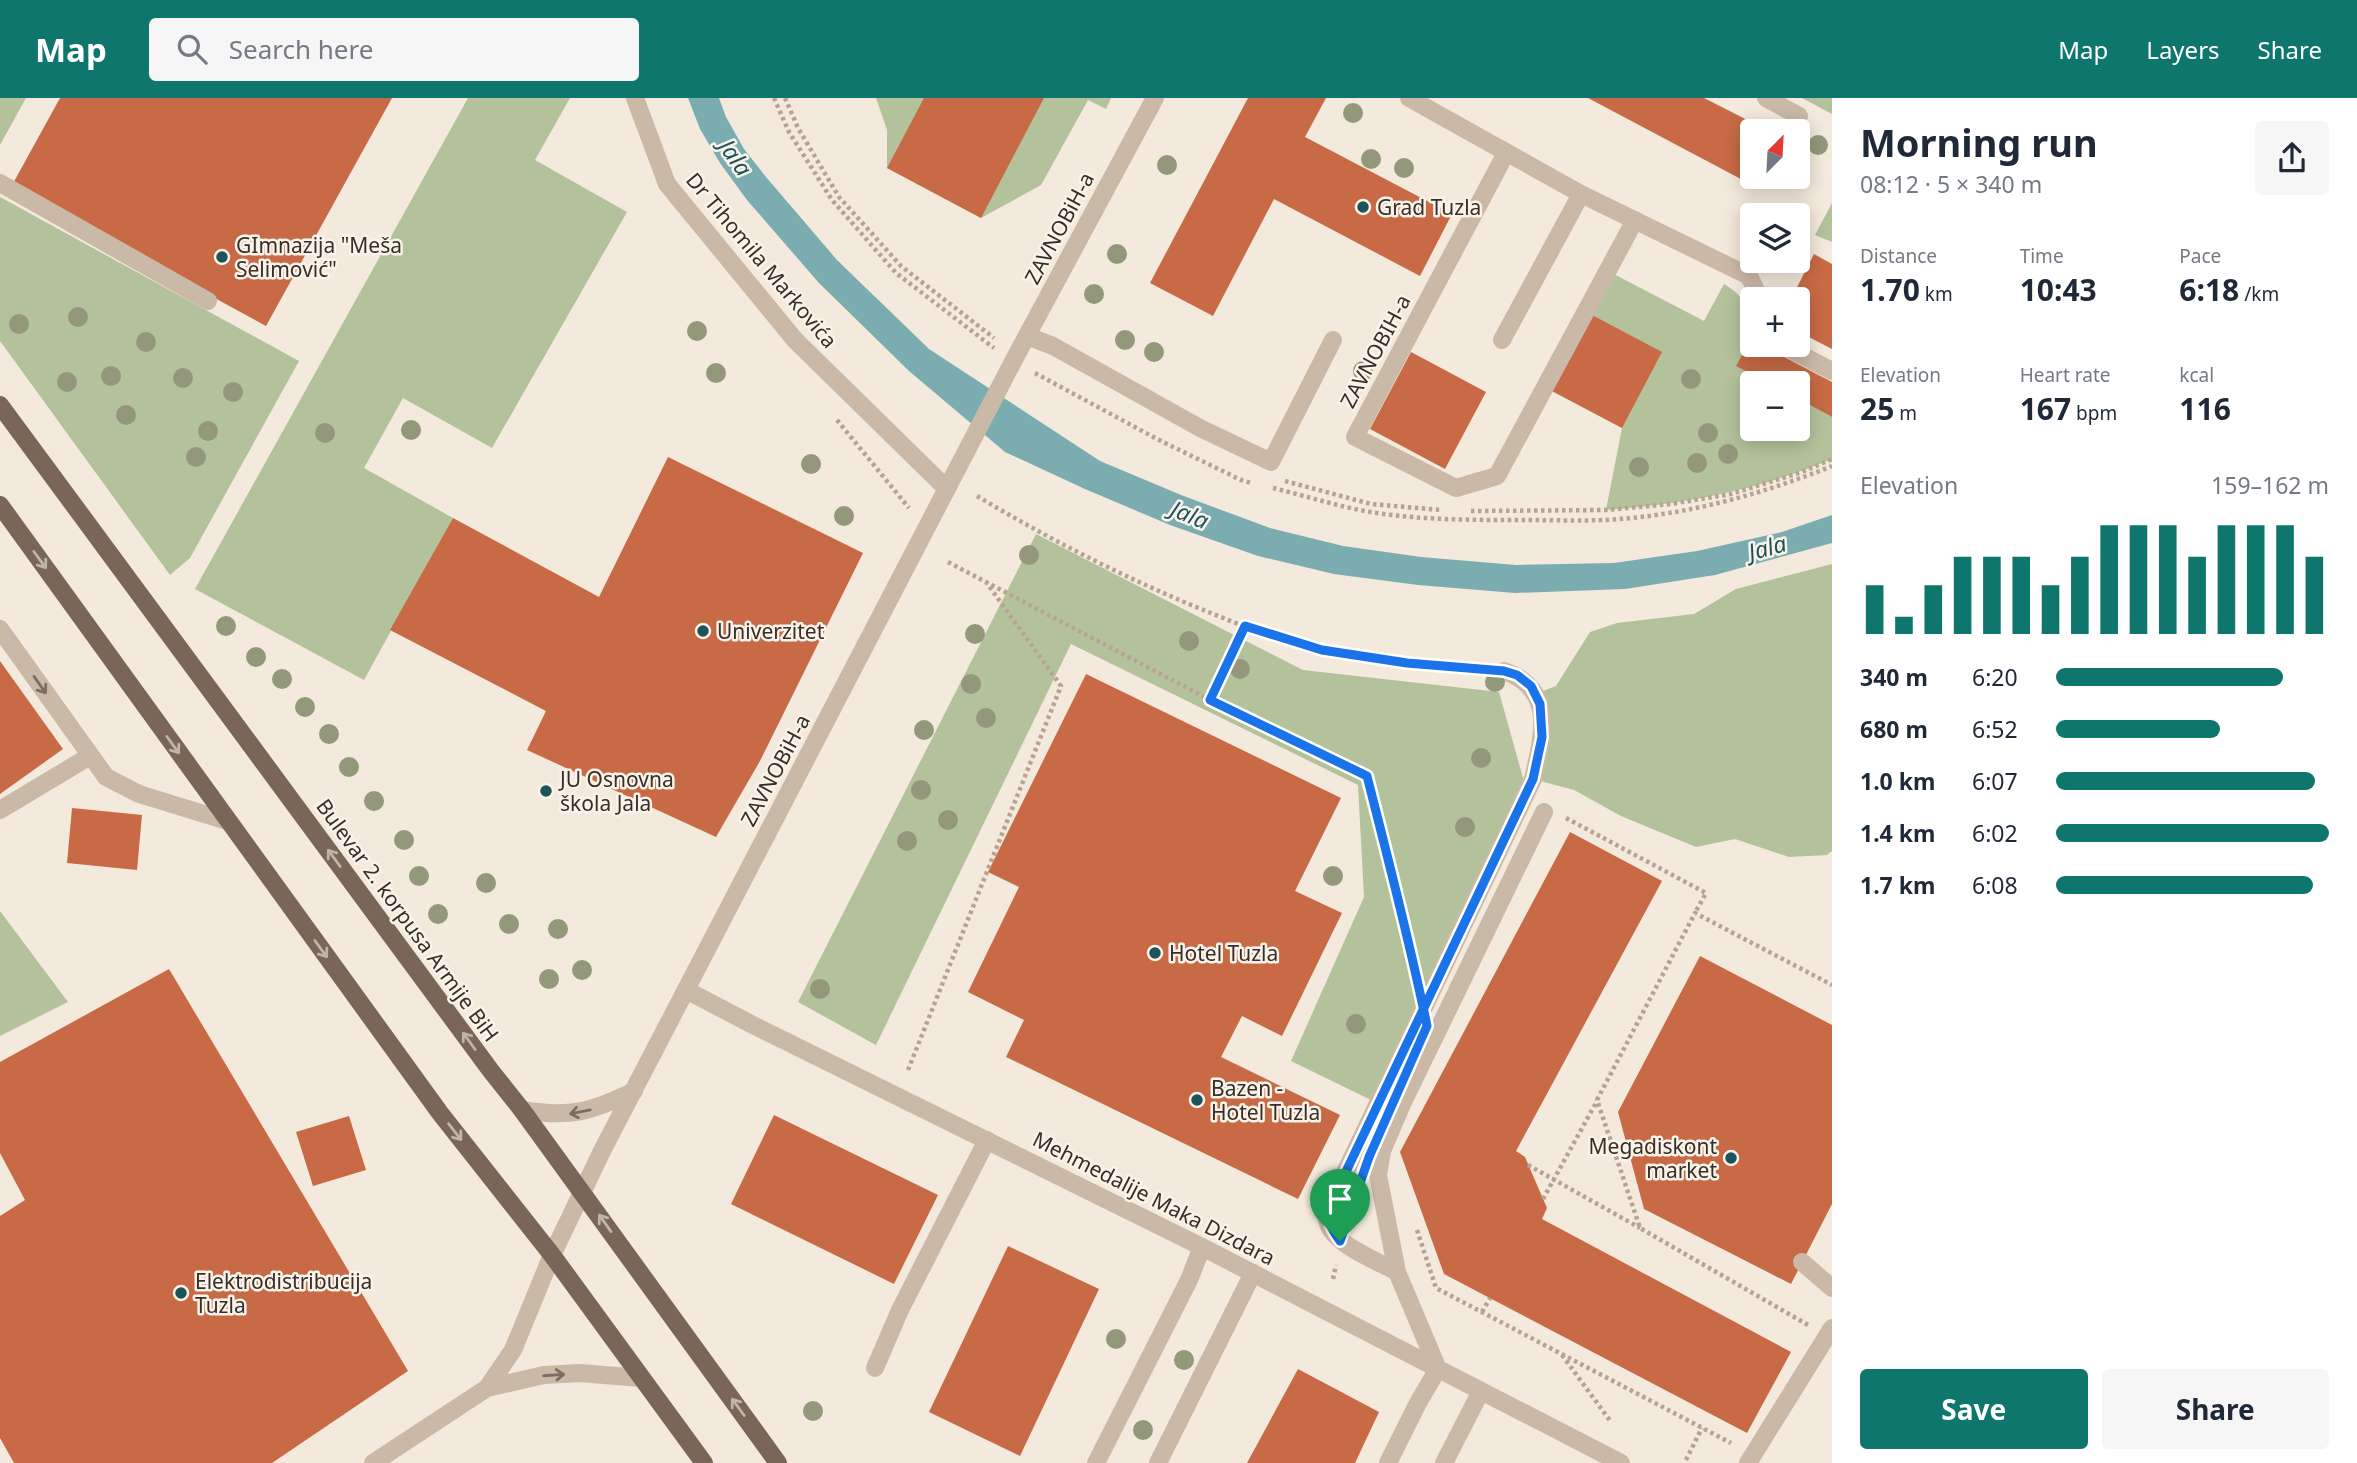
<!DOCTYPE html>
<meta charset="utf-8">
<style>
:root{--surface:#fff;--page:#f6f6f7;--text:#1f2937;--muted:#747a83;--accent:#0f766e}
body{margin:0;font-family:"Noto Sans",sans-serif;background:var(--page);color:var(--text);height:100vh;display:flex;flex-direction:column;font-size:26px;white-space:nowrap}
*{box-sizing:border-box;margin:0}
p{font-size:23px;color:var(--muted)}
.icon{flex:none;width:38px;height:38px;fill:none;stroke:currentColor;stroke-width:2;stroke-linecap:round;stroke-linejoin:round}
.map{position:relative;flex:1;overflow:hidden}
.panel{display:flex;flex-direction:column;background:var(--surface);width:525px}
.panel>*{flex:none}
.needle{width:46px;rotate:24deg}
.tools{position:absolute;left:1740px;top:21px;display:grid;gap:14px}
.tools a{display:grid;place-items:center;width:70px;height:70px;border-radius:7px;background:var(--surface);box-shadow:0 4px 18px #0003;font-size:35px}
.pin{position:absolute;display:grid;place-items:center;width:60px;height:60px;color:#fff;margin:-72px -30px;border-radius:50% 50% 50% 0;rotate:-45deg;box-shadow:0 0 7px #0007}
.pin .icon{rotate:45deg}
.round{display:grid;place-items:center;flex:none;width:74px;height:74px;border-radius:7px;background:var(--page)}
.headline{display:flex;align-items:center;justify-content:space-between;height:119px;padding:0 28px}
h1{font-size:38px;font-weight:700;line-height:52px}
.stats{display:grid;grid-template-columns:repeat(3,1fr);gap:10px;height:119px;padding:7px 28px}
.stats div{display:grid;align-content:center}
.stats b{font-size:30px;font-weight:700}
.stats small{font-size:19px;font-weight:400}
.stats p{font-size:19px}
.chart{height:196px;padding:14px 28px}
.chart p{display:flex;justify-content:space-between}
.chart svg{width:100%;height:126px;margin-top:7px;stroke:var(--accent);stroke-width:6}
.cta{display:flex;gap:14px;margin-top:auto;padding:14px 28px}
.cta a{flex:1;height:80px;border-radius:7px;background:var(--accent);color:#fff;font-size:28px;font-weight:700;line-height:80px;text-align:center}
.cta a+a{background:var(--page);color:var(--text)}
ul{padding:0 28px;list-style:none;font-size:23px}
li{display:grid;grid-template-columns:112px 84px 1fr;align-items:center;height:52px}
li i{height:18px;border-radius:9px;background:var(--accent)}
header{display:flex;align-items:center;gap:42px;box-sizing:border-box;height:98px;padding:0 35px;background:var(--accent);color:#fff}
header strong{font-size:33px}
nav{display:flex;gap:38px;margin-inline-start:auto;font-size:24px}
.search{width:490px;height:63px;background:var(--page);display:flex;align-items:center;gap:18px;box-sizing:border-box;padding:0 24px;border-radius:7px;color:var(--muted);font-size:26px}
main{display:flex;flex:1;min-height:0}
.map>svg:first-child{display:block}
.green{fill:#b4c29c}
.water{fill:#7bacb0}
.building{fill:#c86a45}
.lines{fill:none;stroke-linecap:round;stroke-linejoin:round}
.path{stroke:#b7a392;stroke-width:4.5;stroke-dasharray:3.5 3.5;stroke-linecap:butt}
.service{stroke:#cbb9a8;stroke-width:18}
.minor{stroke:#cbb9a8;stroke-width:18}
.tertiary{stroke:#cbb9a8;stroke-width:18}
.primary{stroke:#7a6559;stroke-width:18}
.tree{fill:#93987b}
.oneway{stroke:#c0b3a8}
.oneway2{stroke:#7a6d62}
.route-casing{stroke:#fff;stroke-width:14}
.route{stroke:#1a73e8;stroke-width:9}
.poi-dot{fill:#1d535a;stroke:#faf3e9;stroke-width:2.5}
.labels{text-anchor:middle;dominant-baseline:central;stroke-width:5;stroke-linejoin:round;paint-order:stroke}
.poi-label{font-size:21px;fill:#372e28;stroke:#faf3e9;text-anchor:start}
.street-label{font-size:21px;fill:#372e28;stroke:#faf3e9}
.water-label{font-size:23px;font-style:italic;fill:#1d535a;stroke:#faf3e9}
</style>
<header>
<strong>Map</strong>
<div class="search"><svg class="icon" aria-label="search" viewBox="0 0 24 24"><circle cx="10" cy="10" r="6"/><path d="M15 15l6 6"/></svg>Search here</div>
<nav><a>Map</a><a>Layers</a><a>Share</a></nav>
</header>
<main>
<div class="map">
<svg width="1832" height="1365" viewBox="0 0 1832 1365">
<rect width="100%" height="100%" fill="#f3e9dc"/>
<path class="green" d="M0,0H26L0,47Z
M468,0H570L535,62L627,114L492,350L403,300L364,370L453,420L364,582L195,491Z
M876,0H1111L1106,11L1088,2L1041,87L981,120L887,70V32Z
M1802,0H1832V16Z
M0,99L299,263L190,460L170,477L0,243Z
M1832,105V144L1815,137Z
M1608,173L1704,223L1724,186C1748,200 1749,212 1741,237L1751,241L1737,268L1769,285H1752V331H1797V300L1832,319V361C1755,393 1689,405 1606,412L1622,330L1544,289Z
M1036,436L1303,572L1499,594L1525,687L1373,1003L1291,963L1364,799L1358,687L1071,546L876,947L798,904Z
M1832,466V753L1827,757L1789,759L1735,741L1696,749L1621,718L1574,692L1533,681L1535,596L1556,588L1590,534L1617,525L1694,516L1736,491Z
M0,813L68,904L0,938Z"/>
<path class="water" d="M688,0H719L726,19L744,51L766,79L837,162L929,251L1100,363L1181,397L1270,430L1343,448L1421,459L1516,467L1614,465L1697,453L1782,434L1832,417V445L1715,477L1625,491L1515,495L1418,487L1334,476L1258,458L1170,427L1085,391L1005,354L909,273L819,185L747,102L720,65L700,31Z"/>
<path class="building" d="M60,0H392L266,228L11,89Z
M924,0H1044L981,120L887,70Z
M1248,0H1326L1305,39L1452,116L1420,178L1274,101L1213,218L1150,185Z
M1588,0H1704L1769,33H1752V79H1759L1754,88Z
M1814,156L1832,166V251L1797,233V201H1791Z
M1592,217L1662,254L1622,330L1552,293Z
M1752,239V247H1761L1832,284V319L1797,300V285H1769L1736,268Z
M1411,254L1486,294L1445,371L1370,331Z
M668,359L863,455L760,663L716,739L527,652L546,613L390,532L453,420L599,499Z
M0,563L63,651L0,696Z
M1086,576L1341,700L1295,793L1342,815L1282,938L1242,918L1221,959L1340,1017L1298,1101L1006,959L1024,922L968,894L1019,789L988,774Z
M72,710L142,717L137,772L67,765Z
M1570,734L1662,783L1516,1053L1525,1059L1547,1110L1542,1121L1791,1254L1747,1335L1444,1176L1400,1054Z
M1700,858L1832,927V1106L1791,1186L1644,1111L1618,1014Z
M169,871L408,1273L272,1365H14L0,1340V1118L25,1102L0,1055V964Z
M774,1017L938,1097L894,1186L731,1106Z
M349,1018L366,1072L313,1088L296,1034Z
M1008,1148L1099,1191L1020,1358L929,1314Z
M1298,1271L1379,1314L1355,1365H1247Z"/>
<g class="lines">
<path class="path" d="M774,0L789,34L832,102L896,175L994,250
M785,0L798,30L839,99L901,168L994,240
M1035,275L1157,341L1241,382L1251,385
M837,322L909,410
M1285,383L1371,406L1441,412
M1273,390C1307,398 1342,410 1377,415C1424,422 1472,422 1520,422C1548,422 1577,423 1605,422C1683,418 1760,397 1832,368
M977,398C1049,441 1123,479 1201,511C1240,527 1281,543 1323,552C1375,564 1429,567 1482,571
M1471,413L1606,412L1671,406L1731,396L1802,374L1832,361
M948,464L1210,602L1367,678L1415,869
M1210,602L1245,528
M1566,720L1706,795L1695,815
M908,972L1061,588L986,484
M1528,1067L1640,1130
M1543,1101L1597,1003
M1417,1132L1436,1190L1731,1345
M1333,1181L1336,1167
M1482,1214L1490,1200
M1808,1227L1640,1130L1597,1002L1695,815L1832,887
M1562,1257L1611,1324
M1686,1362L1702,1330"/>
<path class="service" d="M635,0L667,86L795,242L947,391
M1409,0L1581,96L1502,242
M1766,0L1799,18
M1506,55L1355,339L1456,390L1497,378L1635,122
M0,85L208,203
M1581,96L1749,178L1760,201
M1027,238L1053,248L1200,330L1271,364L1333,242
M1782,247L1832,273
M0,531L106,679L139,696L227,723
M0,712L90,658
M1802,1164L1832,1190
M875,1270L900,1212L987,1042
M1096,1365L1189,1182L1202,1149
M1158,1365L1253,1175
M1388,1365L1419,1303L1438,1271
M1444,1365L1481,1293
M1748,1365L1832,1230"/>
<path class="minor" d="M686,892L751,926L1202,1149L1621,1365
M1397,1174C1378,1163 1326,1144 1327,1119C1328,1107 1336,1094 1341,1083L1533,681C1543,638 1556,591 1504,573
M1438,1271L1397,1174L1378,1077L1382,1053L1403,1004L1544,714
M487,1290L544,1277L580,1275L641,1280
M373,1365L487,1290L513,1252L552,1157"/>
<path class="tertiary" d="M522,1012C570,1020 591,1014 634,993
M552,1157L603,1051L1017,256L1155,0"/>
<path class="primary" d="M0,307L491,973L522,1012L778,1365
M0,407L440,1015L552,1157L704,1365"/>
</g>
<g class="tree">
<circle cx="1353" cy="15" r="10"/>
<circle cx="1818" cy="47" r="10"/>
<circle cx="1371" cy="61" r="10"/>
<circle cx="1167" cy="67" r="10"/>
<circle cx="1404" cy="70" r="10"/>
<circle cx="1117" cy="156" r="10"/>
<circle cx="1094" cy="196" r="10"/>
<circle cx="78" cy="219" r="10"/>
<circle cx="19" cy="226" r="10"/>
<circle cx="697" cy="233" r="10"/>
<circle cx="1125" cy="242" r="10"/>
<circle cx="146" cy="244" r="10"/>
<circle cx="1154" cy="254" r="10"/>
<circle cx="1363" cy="273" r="10"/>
<circle cx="716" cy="275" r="10"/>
<circle cx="111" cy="278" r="10"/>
<circle cx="183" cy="280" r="10"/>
<circle cx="1691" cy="281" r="10"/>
<circle cx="67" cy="284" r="10"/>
<circle cx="233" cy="294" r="10"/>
<circle cx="126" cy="317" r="10"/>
<circle cx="411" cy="332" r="10"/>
<circle cx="208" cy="333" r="10"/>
<circle cx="325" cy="335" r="10"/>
<circle cx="1708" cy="335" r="10"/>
<circle cx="1728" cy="356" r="10"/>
<circle cx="196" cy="359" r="10"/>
<circle cx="1697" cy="365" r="10"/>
<circle cx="811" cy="366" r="10"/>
<circle cx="1639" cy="369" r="10"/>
<circle cx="844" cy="418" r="10"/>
<circle cx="1029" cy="457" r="10"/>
<circle cx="226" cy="528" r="10"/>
<circle cx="975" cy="536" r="10"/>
<circle cx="1189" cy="543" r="10"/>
<circle cx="256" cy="559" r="10"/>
<circle cx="1240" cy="571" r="10"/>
<circle cx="282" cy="581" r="10"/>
<circle cx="1495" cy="584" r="10"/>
<circle cx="971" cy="586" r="10"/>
<circle cx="305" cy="609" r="10"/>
<circle cx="986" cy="620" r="10"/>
<circle cx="924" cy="632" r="10"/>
<circle cx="329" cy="636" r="10"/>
<circle cx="1481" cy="660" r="10"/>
<circle cx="349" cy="669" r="10"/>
<circle cx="921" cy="692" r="10"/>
<circle cx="374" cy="703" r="10"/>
<circle cx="948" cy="722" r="10"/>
<circle cx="1465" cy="729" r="10"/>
<circle cx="404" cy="742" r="10"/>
<circle cx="907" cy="743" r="10"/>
<circle cx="419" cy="778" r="10"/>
<circle cx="1333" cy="778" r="10"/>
<circle cx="486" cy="785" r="10"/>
<circle cx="438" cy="816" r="10"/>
<circle cx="509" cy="826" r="10"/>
<circle cx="558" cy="831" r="10"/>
<circle cx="582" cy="872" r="10"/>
<circle cx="549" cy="881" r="10"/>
<circle cx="820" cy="891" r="10"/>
<circle cx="1356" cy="926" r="10"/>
<circle cx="1116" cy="1241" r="10"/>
<circle cx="1184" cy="1262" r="10"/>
<circle cx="813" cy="1313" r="10"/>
<circle cx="1143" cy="1332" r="10"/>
</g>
<defs><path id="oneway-shaft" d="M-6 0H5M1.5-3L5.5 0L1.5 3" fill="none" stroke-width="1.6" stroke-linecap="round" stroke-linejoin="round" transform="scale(1.75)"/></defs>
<g class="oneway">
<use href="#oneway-shaft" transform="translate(40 462) rotate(54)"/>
<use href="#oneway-shaft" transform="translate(173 647) rotate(54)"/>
<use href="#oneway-shaft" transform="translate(334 760) rotate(-126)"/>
<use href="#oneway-shaft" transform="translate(321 851) rotate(54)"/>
<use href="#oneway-shaft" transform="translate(469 943) rotate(-126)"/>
<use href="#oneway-shaft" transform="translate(455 1034) rotate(52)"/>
<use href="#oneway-shaft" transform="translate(605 1125) rotate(-125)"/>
<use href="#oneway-shaft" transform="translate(738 1309) rotate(-126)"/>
</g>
<g class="oneway2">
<use href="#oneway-shaft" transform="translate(40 587) rotate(55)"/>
<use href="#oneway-shaft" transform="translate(580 1014) rotate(169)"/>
<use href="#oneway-shaft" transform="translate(554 1277) rotate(-4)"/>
</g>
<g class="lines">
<g class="route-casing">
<path id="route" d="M1340,1143C1330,1129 1326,1122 1331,1105L1533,681L1542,639L1540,606L1531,588L1517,577L1504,573L1407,565L1322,552L1245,528L1210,602L1367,678C1388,761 1410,844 1427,928L1369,1059L1340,1143"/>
</g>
<use href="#route" class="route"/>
</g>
<g class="poi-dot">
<circle cx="1363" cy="109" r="7"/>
<circle cx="222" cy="159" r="7"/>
<circle cx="703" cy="533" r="7"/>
<circle cx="546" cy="693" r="7"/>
<circle cx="1155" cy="855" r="7"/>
<circle cx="1197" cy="1002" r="7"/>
<circle cx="1731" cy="1060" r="7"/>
<circle cx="181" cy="1195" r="7"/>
</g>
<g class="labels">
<g class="poi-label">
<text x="1377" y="109">Grad Tuzla</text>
<text x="236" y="147">GImnazija "Meša<tspan x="236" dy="24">Selimović"</tspan></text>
<text x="717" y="533">Univerzitet</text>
<text x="560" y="681">JU Osnovna<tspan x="560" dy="24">škola Jala</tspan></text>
<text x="1169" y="855">Hotel Tuzla</text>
<text x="1211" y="990">Bazen -<tspan x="1211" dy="24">Hotel Tuzla</tspan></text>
<text x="1717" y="1048" text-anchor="end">Megadiskont<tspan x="1717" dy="24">market</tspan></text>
<text x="195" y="1183">Elektrodistribucija<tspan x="195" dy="24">Tuzla</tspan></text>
</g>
<g class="street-label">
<text transform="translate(1059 130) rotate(-62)">ZAVNOBiH-a</text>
<text transform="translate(762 162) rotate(50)">Dr Tihomila Markovića</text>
<text transform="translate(1375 253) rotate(-62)">ZAVNOBIH-a</text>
<text transform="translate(775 672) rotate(-62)">ZAVNOBiH-a</text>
<text transform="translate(408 822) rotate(54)">Bulevar 2. korpusa Armije BiH</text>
<text transform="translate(1154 1100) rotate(27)">Mehmedalije Maka Dizdara</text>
</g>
<g class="water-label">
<text transform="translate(736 59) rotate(55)">Jala</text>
<text transform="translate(1190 416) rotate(22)">Jala</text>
<text transform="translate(1767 449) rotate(-15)">Jala</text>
</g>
</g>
</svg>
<div class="tools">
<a><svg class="needle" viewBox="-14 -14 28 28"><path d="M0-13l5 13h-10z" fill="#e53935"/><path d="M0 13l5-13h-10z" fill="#747a83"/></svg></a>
<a><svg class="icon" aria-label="layers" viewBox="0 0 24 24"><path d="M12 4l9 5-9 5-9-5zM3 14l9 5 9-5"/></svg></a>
<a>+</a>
<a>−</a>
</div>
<div class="pin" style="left:1340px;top:1143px;background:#1e9e55"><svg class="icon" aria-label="arrive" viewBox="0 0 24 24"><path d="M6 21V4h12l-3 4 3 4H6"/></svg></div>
</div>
<section class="panel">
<div class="headline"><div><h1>Morning run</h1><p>08:12 · 5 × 340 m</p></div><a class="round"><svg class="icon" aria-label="share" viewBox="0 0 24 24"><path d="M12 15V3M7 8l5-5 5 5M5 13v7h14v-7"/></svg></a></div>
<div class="stats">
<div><p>Distance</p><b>1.70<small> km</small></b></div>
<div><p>Time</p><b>10:43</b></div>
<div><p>Pace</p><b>6:18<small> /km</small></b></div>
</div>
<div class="stats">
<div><p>Elevation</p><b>25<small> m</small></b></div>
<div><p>Heart rate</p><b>167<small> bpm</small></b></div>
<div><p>kcal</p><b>116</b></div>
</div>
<div class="chart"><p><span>Elevation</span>159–162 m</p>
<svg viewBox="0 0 160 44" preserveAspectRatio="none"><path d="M5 44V27M15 44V38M25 44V27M35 44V17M45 44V17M55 44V17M65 44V27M75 44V17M85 44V6M95 44V6M105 44V6M115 44V17M125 44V6M135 44V6M145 44V6M155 44V17"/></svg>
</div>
<ul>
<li><b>340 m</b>6:20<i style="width:83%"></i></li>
<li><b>680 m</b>6:52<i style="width:60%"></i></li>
<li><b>1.0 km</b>6:07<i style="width:95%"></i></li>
<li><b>1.4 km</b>6:02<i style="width:100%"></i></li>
<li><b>1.7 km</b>6:08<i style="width:94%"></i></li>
</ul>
<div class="cta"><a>Save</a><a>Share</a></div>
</section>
</main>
